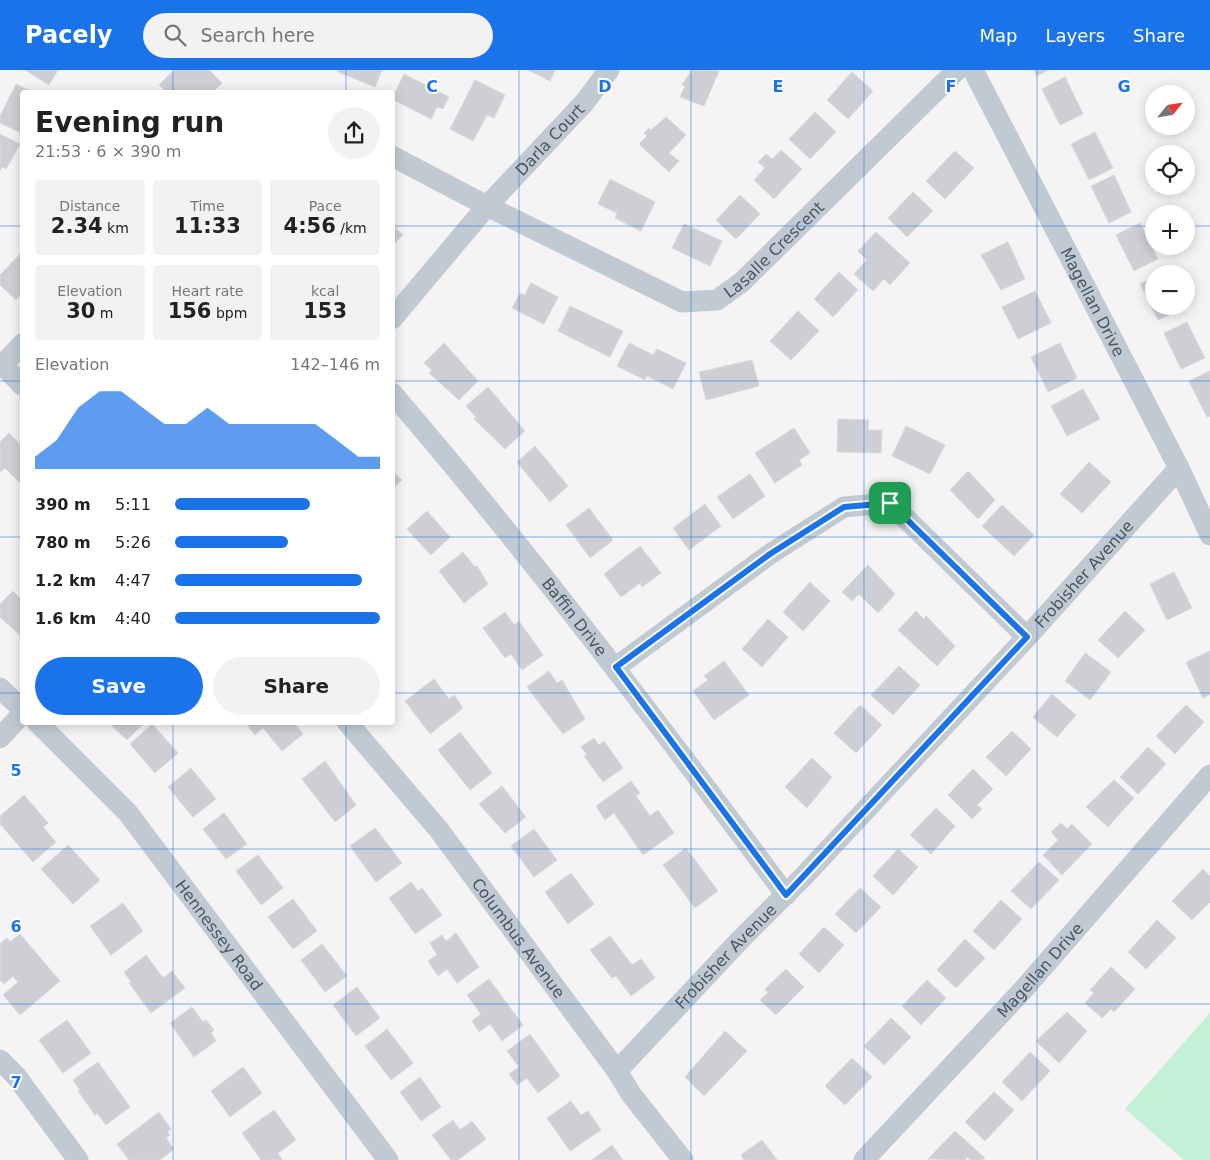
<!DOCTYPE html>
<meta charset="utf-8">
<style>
:root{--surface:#fff;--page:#f2f2f2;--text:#222;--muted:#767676;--accent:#1a73e8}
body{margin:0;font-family:"DejaVu Sans",sans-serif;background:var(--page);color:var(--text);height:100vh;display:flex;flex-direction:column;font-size:19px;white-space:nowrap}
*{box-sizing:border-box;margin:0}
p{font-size:16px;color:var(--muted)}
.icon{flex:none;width:28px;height:28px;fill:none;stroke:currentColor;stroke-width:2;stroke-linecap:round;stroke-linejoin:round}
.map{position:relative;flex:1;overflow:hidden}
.details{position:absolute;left:20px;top:20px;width:375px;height:635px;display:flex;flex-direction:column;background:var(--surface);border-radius:5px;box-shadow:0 2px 12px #0003}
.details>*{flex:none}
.needle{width:32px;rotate:60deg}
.controls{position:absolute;left:1145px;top:15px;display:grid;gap:10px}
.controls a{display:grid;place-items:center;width:50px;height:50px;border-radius:50%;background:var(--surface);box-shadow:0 2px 12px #0003;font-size:25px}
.pin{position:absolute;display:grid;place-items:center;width:42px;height:42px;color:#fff;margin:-21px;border-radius:10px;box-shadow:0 2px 8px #0006}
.round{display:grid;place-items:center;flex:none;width:52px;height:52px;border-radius:26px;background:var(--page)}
.head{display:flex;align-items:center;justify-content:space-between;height:85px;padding:0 15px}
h1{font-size:28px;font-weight:700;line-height:38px}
.metrics{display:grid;grid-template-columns:repeat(3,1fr);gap:8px;height:85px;padding:5px 15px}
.metrics div{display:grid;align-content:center;border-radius:5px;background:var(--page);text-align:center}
.metrics b{font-size:21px;font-weight:700}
.metrics small{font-size:14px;font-weight:400}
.metrics p{font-size:14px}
.chart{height:140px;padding:10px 15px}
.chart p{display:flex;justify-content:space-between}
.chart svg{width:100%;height:90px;margin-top:5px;fill:var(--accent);opacity:.7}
.cta{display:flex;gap:10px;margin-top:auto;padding:10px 15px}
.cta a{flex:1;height:58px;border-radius:30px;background:var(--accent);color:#fff;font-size:20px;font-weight:700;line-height:58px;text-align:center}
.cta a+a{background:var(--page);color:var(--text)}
ul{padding:0 15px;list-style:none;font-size:16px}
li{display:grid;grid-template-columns:80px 60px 1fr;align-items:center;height:38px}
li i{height:12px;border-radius:6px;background:var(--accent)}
header{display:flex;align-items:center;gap:30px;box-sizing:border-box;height:70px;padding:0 25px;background:var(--accent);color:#fff}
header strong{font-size:24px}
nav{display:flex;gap:28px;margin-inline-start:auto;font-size:18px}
.search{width:350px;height:45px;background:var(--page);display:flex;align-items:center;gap:12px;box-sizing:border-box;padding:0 18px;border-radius:28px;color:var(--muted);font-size:19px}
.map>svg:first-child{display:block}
.green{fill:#c3f1d5}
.building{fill:#cdcfd5;stroke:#d7d9de}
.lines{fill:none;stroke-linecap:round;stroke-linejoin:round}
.minor{stroke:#c1cad2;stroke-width:21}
.route-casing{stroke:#fff;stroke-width:10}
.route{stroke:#1a73e8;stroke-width:6}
.grid{fill:none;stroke:#1a73e8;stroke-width:1;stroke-opacity:0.55}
.labels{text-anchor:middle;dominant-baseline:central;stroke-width:4;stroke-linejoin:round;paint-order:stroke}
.street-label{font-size:16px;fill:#4a5661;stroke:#fff}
.grid-label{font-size:16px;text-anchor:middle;font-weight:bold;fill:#1a73e8;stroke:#fff;stroke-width:4;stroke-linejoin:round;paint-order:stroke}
</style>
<header>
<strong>Pacely</strong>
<div class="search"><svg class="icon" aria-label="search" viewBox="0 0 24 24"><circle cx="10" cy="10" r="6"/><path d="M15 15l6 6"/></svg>Search here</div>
<nav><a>Map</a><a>Layers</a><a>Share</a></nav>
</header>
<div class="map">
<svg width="1210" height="1090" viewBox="0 0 1210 1090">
<rect width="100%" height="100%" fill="#f5f3f3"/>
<path class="green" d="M1210,943V1090H1184L1125,1039Z"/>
<path class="building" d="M25,0H58L49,15Z
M174,0H209L222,13L213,22H200L196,19L192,22H167L159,15Z
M339,0H382L375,17L338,2Z
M528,0H555L550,11Z
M692,0L719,1L704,36L680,27L685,16L682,15Z
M1034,0H1048L1037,6Z
M852,2L873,21L848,49L827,30Z
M404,4L449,27L443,39L437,37L431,49L392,29Z
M1065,7L1083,44L1060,55L1042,19Z
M475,10L505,25L494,48L487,45L473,71L450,59Z
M16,14L33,22H22V63L0,53V46Z
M815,42L836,62L810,89L789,69Z
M666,47L686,65L669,83L679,91L669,102L639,74L647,66L644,63L649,58L651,60Z
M1095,62L1113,98L1089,110L1071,74Z
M0,64L20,74L6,99L2,97L0,101Z
M781,80L802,99L774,129L754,110L765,98L758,92L766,84L772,89Z
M955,81L974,98L945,129L926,111Z
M1114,105L1131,142L1109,153L1091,116Z
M610,109L655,132L641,161L615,148L617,143L598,134Z
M913,122L933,141L907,167L888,148Z
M740,125L760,144L736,169L716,150Z
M1140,153L1158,189L1134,201L1116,165Z
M684,154L722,171L710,196L672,178Z
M392,155L403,165L392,176Z
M876,162L910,193L890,215L884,209L873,221L854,204L867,190L858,181Z
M1008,172L1025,209L1001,220L981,185Z
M22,182V223L16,230L0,215V205Z
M839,202L858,220L833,247L814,229Z
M1154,207V236H1181L1182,239L1158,250L1140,214Z
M531,213L558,227L544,254L512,238L520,223L525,225Z
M1035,221L1051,253L1018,269L1002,237Z
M570,236L623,261L610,287L558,261Z
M798,241L819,261L791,290L770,271Z
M1187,252L1205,288L1181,299L1164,263Z
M444,273L478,311L459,330L429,303L432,300L424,293Z
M629,273L653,285L657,279L686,293L673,319L647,306L645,310L617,296Z
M1060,273L1077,308L1048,322L1031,287Z
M752,290L759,316L706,330L699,302Z
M1210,301V346L1207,347L1189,311Z
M488,317L525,361L505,379L474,349L476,347L466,336Z
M1083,319L1100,349L1067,366L1051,336Z
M838,349L869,350L868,360H882L881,383L837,382Z
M906,356L945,375L930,404L892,386Z
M794,358L810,383L799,390L802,395L775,413L755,383Z
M9,363L22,376V409L19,412L5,398L0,402V372Z
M535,376L568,416L550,432L517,392Z
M1089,392L1111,412L1082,443L1060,424Z
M392,401L402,410L392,419Z
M968,401L995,430L978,449L950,420Z
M750,404L765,426L733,449L717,427Z
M705,434L721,456L689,480L673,458Z
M1002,435L1034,465L1014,486L982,456Z
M589,438L613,470L590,488L566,455Z
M427,441L450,467L431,485L407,459Z
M640,476L661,503L642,517L640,513L621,527L604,504Z
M463,482L475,497L477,496L488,514L464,533L439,501Z
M868,495L895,524L878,543L859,524L852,531L842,522Z
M1174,502L1192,538L1167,550L1150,514Z
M810,512L830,531L803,561L783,542Z
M13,521L22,530V567L0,547V534Z
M916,541L924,549L926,546L955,576L937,596L898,560Z
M1125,541L1145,560L1118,588L1098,570Z
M505,542L514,555L519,551L543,585L522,600L511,584L505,588L483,558Z
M768,549L788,567L762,597L742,579Z
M1210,581V624L1203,628L1186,592Z
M1085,583L1111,602L1090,630L1065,611Z
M724,591L749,625L714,650L693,621L708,610L704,606Z
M899,596L920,615L893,645L871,625Z
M549,601L557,613L562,610L585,649L563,664L527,617Z
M434,609L449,629L454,625L463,638L430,664L405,631Z
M1052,624L1076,645L1057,667L1033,647Z
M860,635L882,655L856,683L834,663Z
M1186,635L1204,652L1175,684L1156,666Z
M108,652H145L127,670Z
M245,652H294L303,664L282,681L263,658L255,665Z
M152,654L178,683L155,703L130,674Z
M1012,661L1031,679L1006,706L986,687Z
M460,662L492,703L470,720L438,680Z
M594,668L599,675L604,671L623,698L603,712L584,686L587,685L581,677Z
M1148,677L1166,694L1138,724L1120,707Z
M812,688L832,707L807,738L785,717Z
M325,691L356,735L335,752L302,709Z
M191,698L216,729L193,747L168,717Z
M973,699L993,719L977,735L982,739L972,749L948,725Z
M1114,710L1134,728L1108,757L1086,737Z
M631,711L640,723L636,726L650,746L658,740L674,763L643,785L614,743L605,750L596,736Z
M502,716L526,747L505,763L479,734Z
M24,725L48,753L43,757L56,772L33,792L0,754V746Z
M936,738L955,756L931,784L910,765Z
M224,743L247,774L226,789L203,759Z
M1061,753L1067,759L1072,754L1092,774L1062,805L1043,785L1058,770L1051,762Z
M375,758L402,793L376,812L350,776Z
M534,759L557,790L534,807L511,776Z
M68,775L100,810L73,834L41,799Z
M686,778L718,821L695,838L663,795Z
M898,779L918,797L893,825L873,806Z
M258,785L283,818L261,835L236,801Z
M1039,792L1059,810L1031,839L1011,821Z
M1203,799L1210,806V832L1192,850L1172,831Z
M571,803L594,834L568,854L545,822Z
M411,812L418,821L422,818L442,845L415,864L389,828Z
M860,818L881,837L856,863L835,844Z
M293,829L317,861L293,879L268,847Z
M1001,830L1022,849L994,880L973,861Z
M123,833L143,861L111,885L90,856Z
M1157,850L1176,868L1146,899L1128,882Z
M824,857L844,875L819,903L799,884Z
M456,863L479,897L457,913L447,899L438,906L428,891L437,885L430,873L442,865L446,871Z
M20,864L60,911L20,945L3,925L18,912L13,906L4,914L0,910V874L7,868L10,872Z
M610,866L632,895L641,889L655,908L631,926L616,906L612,908L590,880Z
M965,869L985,888L956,918L937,900Z
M322,874L347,906L325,922L301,890Z
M146,885L163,908L172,901L185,918L151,943L129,913L131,912L124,902Z
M1111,897L1135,919L1114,942L1111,939L1102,948L1085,933L1094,923L1090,920Z
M786,899L804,917L776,945L760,930L768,923L765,919Z
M489,909L523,955L502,971L490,954L479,962L472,951L481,944L467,925Z
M927,910L946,928L921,955L902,936Z
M357,917L380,948L356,966L333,935Z
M192,937L203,952L206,950L214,960L211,963L216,971L194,987L170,953Z
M1067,942L1087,961L1059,993L1036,971Z
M891,948L911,967L884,995L864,976Z
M67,950L91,983L63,1003L39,970Z
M387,959L413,993L391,1010L365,976Z
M725,961L747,981L704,1026L685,1007Z
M530,964L560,1006L538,1023L527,1008L517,1015L509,1004L519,997L507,981Z
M1030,982L1050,1001L1022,1031L1002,1012Z
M852,988L872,1007L845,1035L825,1016Z
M98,992L130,1037L106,1055L97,1043L95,1045L78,1021L80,1020L73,1010Z
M243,997L262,1023L230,1047L211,1021Z
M420,1007L441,1037L421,1051L400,1022Z
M994,1022L1014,1040L985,1071L965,1052Z
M571,1031L581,1045L588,1041L601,1060L570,1081L547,1048Z
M274,1040L296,1070L278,1083L282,1090H261L242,1063Z
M159,1042L171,1059L167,1062L170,1065L166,1068L174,1079L160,1090H129L117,1074Z
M453,1050L460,1060L472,1051L486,1069L458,1090H451L432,1065Z
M955,1061L985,1088L982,1090H970L968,1087L965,1090L928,1089Z
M762,1070L777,1090H744L741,1085Z
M612,1075L623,1090H592Z"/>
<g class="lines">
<g class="minor">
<path id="s1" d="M973,0L1179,398L1210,465"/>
<path id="s2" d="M392,86L487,136L682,232L717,230L742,212L957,0"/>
<path id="s3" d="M392,249L487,136L584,33L609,0"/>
<path d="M0,292L22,315"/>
<path d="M3,295L22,274"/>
<path id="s4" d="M392,323C531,485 659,654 786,825"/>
<path d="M616,597L770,484L844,437L890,433L1027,567"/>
<path d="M0,618L22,639"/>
<path id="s5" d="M37,652L128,743L388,1090"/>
<path id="s6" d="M347,652L439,760L617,1001L631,1024L683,1090"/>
<path d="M0,668L22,644"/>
<path d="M0,990L16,1006L78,1090"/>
<path id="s7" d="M617,1001L740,870L803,807L1027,567L1179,398"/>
<path id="s8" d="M864,1090L1022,921L1210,705"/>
</g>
</g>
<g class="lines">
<g class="route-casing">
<path id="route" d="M890,433L1027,567L786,825L616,597L770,484L844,437Z"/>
</g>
<use href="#route" class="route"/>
</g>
<path class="grid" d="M173,0V22M346,0V22M519,0V1090M691,0V1090M864,0V1090M1037,0V1090M0,156H22M392,156H1154M1186,156H1210M0,311H22M392,311H1210M0,467H22M392,467H1210M0,623H22M392,623H1210M173,652V1090M346,652V1090M0,779H1210M0,934H1210"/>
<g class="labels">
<g class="street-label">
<text stroke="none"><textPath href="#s3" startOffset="239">Darla Court</textPath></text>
<text stroke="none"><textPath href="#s2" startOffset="436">Lasalle Crescent</textPath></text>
<text stroke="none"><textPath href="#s1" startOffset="261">Magellan Drive</textPath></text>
<text stroke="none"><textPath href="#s7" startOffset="682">Frobisher Avenue</textPath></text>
<text stroke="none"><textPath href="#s4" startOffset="289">Baffin Drive</textPath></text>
<text stroke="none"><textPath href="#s5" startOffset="281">Hennessey Road</textPath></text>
<text stroke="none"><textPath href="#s6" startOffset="276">Columbus Avenue</textPath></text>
<text stroke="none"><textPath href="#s7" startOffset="158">Frobisher Avenue</textPath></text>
<text stroke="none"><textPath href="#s8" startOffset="259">Magellan Drive</textPath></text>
</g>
</g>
<g class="grid-label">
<text x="432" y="22">C</text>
<text x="605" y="22">D</text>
<text x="778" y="22">E</text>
<text x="951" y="22">F</text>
<text x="1124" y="22">G</text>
<text x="16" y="706">5</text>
<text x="16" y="862">6</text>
<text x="16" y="1018">7</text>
</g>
</svg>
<div class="controls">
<a><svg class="needle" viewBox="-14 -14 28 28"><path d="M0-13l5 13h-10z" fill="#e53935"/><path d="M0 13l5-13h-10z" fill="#767676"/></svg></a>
<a><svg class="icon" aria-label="locate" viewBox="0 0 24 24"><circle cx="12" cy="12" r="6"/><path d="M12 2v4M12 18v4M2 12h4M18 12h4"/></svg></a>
<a>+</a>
<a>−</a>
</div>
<div class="pin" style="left:890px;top:433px;background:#1e9e55"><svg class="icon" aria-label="arrive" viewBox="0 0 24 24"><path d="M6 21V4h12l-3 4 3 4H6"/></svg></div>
<section class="details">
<div class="head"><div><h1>Evening run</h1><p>21:53 · 6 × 390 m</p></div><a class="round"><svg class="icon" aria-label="share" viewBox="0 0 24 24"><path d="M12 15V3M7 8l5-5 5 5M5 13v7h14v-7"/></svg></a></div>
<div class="metrics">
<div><p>Distance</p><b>2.34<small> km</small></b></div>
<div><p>Time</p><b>11:33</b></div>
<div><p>Pace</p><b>4:56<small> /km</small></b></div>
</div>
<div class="metrics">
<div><p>Elevation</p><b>30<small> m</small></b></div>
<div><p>Heart rate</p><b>156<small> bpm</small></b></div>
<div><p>kcal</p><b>153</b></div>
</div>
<div class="chart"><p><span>Elevation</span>142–146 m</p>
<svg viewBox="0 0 160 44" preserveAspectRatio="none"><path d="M0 44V38L10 30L20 14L30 6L40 6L50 14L60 22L70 22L80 14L90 22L100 22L110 22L120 22L130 22L140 30L150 38L160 38V44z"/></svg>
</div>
<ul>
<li><b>390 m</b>5:11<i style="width:66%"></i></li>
<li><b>780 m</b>5:26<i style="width:55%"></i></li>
<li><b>1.2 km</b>4:47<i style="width:91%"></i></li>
<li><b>1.6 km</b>4:40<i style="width:100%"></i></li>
</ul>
<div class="cta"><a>Save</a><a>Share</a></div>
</section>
</div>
